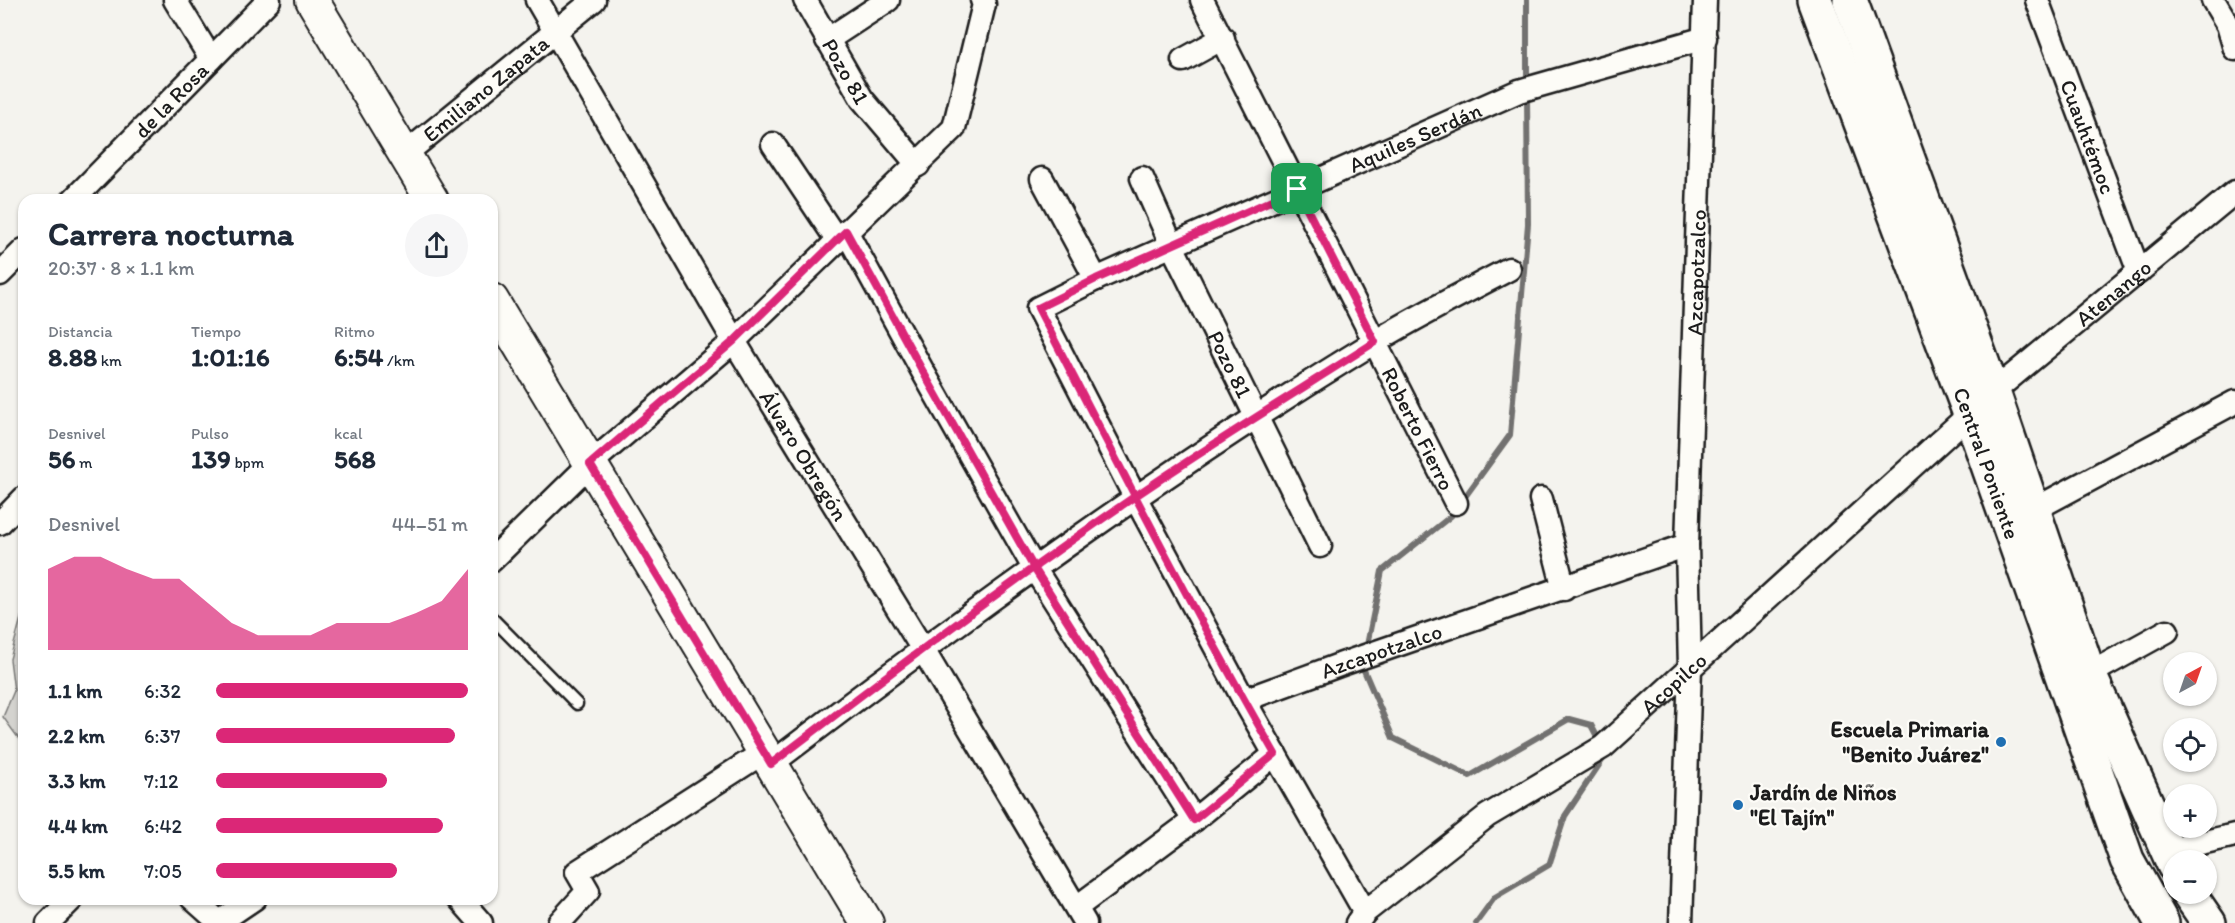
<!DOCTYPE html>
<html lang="es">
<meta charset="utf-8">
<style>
:root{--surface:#fff;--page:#f6f6f7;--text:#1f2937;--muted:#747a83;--accent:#db2777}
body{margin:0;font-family:Itim,sans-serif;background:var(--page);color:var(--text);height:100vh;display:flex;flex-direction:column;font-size:22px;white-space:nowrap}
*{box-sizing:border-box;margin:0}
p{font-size:20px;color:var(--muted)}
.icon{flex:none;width:33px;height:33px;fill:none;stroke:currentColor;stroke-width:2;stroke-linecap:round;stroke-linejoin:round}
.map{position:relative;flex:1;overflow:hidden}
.side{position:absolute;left:18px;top:194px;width:480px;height:711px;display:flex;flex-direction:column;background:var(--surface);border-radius:18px;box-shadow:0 2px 4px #0004}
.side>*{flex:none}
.needle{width:39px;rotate:40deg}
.controls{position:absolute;left:2163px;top:652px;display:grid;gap:12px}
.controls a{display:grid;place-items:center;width:54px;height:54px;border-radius:50%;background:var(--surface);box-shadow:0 2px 4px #0004;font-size:30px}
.pin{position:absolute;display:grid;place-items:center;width:51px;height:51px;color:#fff;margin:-26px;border-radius:12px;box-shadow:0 3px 9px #0006}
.round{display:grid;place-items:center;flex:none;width:63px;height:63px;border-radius:32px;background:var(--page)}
.summary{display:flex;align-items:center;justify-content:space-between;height:102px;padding:0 30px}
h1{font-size:33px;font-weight:700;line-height:45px}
.metrics{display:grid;grid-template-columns:repeat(3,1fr);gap:9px;height:102px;padding:6px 30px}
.metrics div{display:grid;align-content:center}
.metrics b{font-size:26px;font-weight:700}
.metrics small{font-size:16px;font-weight:400}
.metrics p{font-size:16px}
.chart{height:168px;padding:12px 30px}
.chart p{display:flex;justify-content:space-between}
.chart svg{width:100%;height:108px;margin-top:6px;fill:var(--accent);opacity:.7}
ul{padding:0 30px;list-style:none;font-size:20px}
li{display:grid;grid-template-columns:96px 72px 1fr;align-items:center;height:45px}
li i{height:15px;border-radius:8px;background:var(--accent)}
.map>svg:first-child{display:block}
.green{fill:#d4d3cf;stroke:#787876;stroke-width:1.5}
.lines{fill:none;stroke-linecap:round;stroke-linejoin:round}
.stream{stroke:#72716f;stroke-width:6}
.lane-casing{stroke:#1c1c1c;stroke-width:15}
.street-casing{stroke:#1c1c1c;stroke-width:27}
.secondary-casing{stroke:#1c1c1c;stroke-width:36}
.primary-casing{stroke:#1c1c1c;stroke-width:38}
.lane{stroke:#fdfcf7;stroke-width:10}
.street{stroke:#fdfcf7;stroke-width:22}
.secondary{stroke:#fdfcf7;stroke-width:32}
.primary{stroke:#fdfcf7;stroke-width:33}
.route-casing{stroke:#fff;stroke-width:12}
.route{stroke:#db2777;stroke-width:8}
.poi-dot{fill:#1f6fb2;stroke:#fdfcf7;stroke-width:2}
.labels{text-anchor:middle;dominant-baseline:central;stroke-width:4.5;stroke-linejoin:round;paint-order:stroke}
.street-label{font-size:22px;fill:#1c1c1c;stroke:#fdfcf7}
.poi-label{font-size:22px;font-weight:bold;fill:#1c1c1c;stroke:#fdfcf7;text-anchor:end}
</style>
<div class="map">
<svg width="2235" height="923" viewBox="0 0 2235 923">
<rect width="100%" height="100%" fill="#f4f3ee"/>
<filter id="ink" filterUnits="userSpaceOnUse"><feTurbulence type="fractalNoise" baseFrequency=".0167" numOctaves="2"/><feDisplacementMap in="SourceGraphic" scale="12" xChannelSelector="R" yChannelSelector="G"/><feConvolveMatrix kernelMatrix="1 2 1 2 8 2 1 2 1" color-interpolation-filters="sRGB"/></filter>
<g filter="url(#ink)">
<path class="green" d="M24,607V746L3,717L14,691L10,659Z"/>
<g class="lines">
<path class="stream" d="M1527,0V84
M1366,650L1382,571L1451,516L1510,435L1528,224L1527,94
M1365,660L1363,668L1393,738L1470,776L1569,719L1591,725L1600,742
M1476,923L1495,897L1549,865L1565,816L1605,756"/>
<g class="lane-casing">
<path id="lane" d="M492,618L577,704"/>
</g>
<g class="street-casing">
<g id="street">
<path d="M175,0L211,59"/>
<path id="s1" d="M537,0L734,341L922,648L1085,923"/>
<path id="s2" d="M805,0L862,99L918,165"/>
<path id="s3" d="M1202,0L1456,503"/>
<path id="s4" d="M2037,0L2139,272"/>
<path d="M2213,0L2228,25L2235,49"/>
<path d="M827,40L888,0"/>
<path d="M1183,60L1223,38"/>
<path d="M773,144L837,240"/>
<path id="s5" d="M405,154L594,0"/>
<path id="s6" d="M1142,178L1172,246L1320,546"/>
<path d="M1042,179L1096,279"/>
<path id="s7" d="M73,200L269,0"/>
<path d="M846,231L922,370L1034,568L1194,820"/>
<path d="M0,274L24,250"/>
<path id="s8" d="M1993,392L2235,192"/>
<path d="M1541,499L1564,589"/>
<path d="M2022,516L2235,402"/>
<path d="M0,523L24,498"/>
<path d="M492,560L590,464L734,341L954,128L984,4L982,0"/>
<path d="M2089,674L2167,631"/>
<path id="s9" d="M1244,700L1342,664L1687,545"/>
<path d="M771,764C966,615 1164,471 1373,343C1417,316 1464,293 1509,269"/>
<path d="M2166,851L2235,835"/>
<path d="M192,898L219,922"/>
<path d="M459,898L481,923"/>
<path d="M1077,907L1194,820L1275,754"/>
<path id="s10" d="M1365,912L1244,700L1135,497L1038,308L1096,279L1519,91L1705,38"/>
<path d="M48,923L73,898"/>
<path d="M218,923L255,898"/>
<path d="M559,923L588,891L577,872L764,752"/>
<path id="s11" d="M1357,923L1365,912L1487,816L1603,747L1970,414"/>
<path id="s12" d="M1681,923L1690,668L1687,545L1705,0"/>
</g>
</g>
<g class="secondary-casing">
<path id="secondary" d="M312,0L432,200
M492,300L867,923"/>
</g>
<g class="primary-casing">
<g id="primary">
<path id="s13" d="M1815,0L1970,414L2127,860L2162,923"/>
<path d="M1850,0L1993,392L2089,674L2174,865"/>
<path d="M2189,894L2209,923"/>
</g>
</g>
<use href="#lane" class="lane"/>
<use href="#street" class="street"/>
<use href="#secondary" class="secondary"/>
<use href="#primary" class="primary"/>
</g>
</g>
<g class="lines" filter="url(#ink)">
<g class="route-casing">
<path id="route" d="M1297,189L1375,342C1295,393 1213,443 1134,497C1010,582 890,673 771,764L590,464L734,341L846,231L922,370L1034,568L1194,820L1275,754C1191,608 1115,457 1038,308L1096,279L1297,189"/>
</g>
<use href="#route" class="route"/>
</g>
<g class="poi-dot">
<circle cx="2001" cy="742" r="6"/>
<circle cx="1738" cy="805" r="6"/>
</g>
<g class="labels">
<g class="street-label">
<text stroke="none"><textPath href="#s2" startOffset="82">Pozo 81</textPath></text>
<text stroke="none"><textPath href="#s5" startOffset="104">Emiliano Zapata</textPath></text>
<text stroke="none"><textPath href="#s7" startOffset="140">de la Rosa</textPath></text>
<text stroke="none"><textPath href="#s4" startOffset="146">Cuauhtémoc</textPath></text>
<text stroke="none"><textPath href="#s10" startOffset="1101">Aquiles Serdán</textPath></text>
<text stroke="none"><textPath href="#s12" startOffset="651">Azcapotzalco</textPath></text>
<text stroke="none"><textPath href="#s8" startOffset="156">Atenango</textPath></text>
<text stroke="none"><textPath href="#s6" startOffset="206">Pozo 81</textPath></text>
<text stroke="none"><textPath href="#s3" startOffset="480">Roberto Fierro</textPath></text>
<text stroke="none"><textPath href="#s1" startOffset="528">Álvaro Obregón</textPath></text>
<text stroke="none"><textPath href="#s13" startOffset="494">Central Poniente</textPath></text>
<text stroke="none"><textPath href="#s9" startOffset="146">Azcapotzalco</textPath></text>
<text stroke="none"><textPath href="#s11" startOffset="399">Acopilco</textPath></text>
</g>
<g class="poi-label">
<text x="1989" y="729">Escuela Primaria<tspan x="1989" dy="25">"Benito Juárez"</tspan></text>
<text x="1750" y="792" text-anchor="start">Jardín de Niños<tspan x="1750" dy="25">"El Tajín"</tspan></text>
</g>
</g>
</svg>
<div class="controls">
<a><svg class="needle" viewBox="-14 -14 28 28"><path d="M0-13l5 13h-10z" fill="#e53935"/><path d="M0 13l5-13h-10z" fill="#747a83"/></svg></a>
<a><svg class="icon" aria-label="locate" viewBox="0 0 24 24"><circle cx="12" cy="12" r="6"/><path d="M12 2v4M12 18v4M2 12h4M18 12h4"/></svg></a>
<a>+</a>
<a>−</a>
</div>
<div class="pin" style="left:1297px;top:189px;background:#1e9e55"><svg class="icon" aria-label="arrive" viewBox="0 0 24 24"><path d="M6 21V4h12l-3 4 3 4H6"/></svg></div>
<section class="side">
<div class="summary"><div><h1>Carrera nocturna</h1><p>20:37 · 8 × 1.1 km</p></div><a class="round"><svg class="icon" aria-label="share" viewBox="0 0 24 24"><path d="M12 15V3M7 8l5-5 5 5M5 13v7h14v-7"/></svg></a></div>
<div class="metrics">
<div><p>Distancia</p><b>8.88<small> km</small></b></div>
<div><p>Tiempo</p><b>1:01:16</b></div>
<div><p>Ritmo</p><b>6:54<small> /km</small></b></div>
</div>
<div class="metrics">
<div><p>Desnivel</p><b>56<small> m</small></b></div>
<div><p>Pulso</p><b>139<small> bpm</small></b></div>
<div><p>kcal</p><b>568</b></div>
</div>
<div class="chart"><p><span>Desnivel</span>44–51 m</p>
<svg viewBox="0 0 160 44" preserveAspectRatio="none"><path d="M0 44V11L10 6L20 6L30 11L40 15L50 15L60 24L70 33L80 38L90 38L100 38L110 33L120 33L130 33L140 29L150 24L160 11V44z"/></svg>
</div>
<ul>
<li><b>1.1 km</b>6:32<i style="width:100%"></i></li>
<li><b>2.2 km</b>6:37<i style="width:95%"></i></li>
<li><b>3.3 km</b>7:12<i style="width:68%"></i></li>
<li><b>4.4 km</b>6:42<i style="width:90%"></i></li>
<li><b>5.5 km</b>7:05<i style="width:72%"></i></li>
</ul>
</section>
</div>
